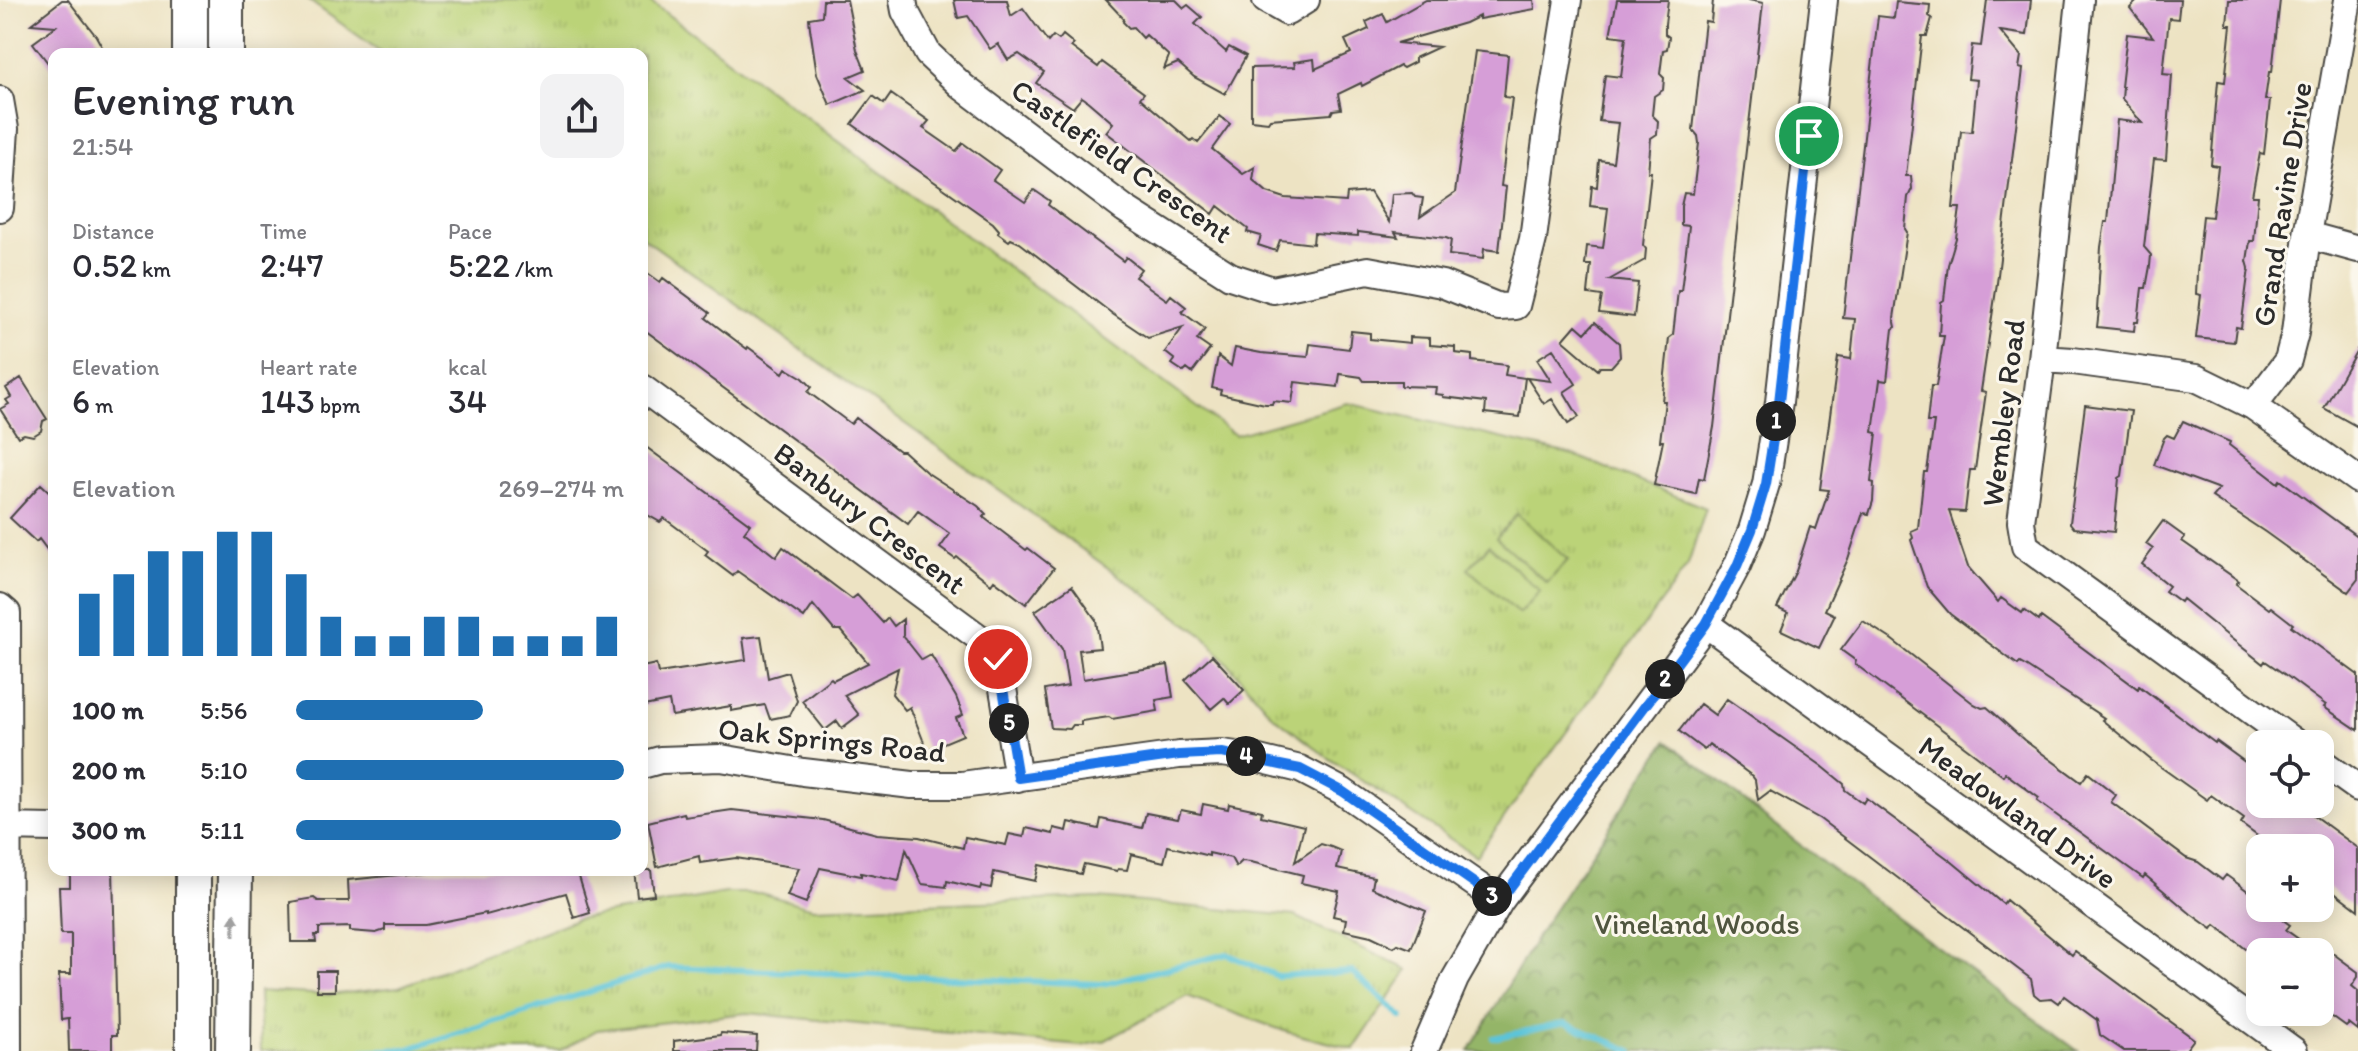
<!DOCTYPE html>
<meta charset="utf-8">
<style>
:root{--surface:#fff;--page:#f2f2f3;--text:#2b2b33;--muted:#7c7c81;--accent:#1f6fb2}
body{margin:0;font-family:Itim,sans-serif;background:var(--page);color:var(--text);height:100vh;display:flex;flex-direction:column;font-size:30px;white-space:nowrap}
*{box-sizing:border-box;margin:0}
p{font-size:26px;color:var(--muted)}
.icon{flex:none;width:44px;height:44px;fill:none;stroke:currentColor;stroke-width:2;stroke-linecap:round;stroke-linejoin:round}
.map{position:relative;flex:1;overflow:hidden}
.drawer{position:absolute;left:48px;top:48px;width:600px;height:828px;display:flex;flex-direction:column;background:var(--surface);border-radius:16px;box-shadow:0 4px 20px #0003}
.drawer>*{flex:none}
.controls{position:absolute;left:2246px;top:730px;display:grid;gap:16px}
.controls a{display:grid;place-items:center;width:88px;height:88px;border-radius:16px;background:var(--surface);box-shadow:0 4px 20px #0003;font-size:40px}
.pin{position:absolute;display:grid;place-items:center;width:68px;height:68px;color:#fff;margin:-34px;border:4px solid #fff;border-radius:50%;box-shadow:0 2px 8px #0007}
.km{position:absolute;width:40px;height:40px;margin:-20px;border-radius:50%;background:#222;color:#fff;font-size:22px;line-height:40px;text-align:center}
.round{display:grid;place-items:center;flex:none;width:84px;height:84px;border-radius:16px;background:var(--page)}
.head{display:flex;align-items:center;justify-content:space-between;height:136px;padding:0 24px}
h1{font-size:44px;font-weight:600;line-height:60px}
.figures{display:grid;grid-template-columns:repeat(3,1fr);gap:12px;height:136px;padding:8px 24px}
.figures div{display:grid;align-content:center}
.figures b{font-size:34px;font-weight:600}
.figures small{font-size:22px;font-weight:400}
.figures p{font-size:22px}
.chart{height:224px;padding:16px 24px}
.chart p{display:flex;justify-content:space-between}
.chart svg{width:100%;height:144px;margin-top:8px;stroke:var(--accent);stroke-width:6}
ul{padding:0 24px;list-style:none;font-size:26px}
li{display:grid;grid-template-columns:128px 96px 1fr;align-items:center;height:60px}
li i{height:20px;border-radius:10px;background:var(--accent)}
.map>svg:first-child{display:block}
.grass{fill:url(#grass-tufts);stroke:#737f52;stroke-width:2}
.forest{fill:url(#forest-crowns);stroke:#60704a;stroke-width:2}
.pitch{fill:#bbd378;stroke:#737f52;stroke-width:2}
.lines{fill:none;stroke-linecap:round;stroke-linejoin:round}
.stream{stroke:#5cc4d9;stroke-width:6}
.building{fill:#d69ed7}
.minor-casing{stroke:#484742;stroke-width:30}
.major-casing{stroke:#484742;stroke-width:38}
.minor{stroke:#fff;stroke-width:26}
.major{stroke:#fff;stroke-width:34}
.oneway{fill:#a0a0a0}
.route-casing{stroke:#fff;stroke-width:16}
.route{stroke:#1a73e8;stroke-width:10}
.labels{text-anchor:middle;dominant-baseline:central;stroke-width:6;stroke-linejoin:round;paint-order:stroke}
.street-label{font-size:30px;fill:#2b2b2b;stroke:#fbf7ec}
.park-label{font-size:30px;fill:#4f553e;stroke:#fbf7ec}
</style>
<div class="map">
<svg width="2358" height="1051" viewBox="0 0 2358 1051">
<defs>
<pattern id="grass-tufts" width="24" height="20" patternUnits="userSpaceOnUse" patternTransform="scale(2)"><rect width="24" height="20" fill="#bbd378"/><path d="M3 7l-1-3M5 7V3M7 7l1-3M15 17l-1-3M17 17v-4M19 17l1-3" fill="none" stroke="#a1b568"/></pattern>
<pattern id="forest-crowns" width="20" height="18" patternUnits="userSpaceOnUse" patternTransform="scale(2)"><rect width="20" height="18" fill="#94b568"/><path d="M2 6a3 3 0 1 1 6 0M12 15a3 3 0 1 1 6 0" fill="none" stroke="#799356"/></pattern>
</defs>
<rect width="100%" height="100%" fill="#fbf7ec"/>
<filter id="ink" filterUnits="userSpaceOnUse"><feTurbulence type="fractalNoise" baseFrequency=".0125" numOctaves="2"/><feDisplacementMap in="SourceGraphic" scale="16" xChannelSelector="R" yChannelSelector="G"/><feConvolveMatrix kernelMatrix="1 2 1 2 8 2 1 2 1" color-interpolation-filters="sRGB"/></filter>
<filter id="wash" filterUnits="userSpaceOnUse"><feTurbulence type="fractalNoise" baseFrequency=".006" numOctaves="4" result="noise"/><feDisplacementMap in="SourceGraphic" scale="32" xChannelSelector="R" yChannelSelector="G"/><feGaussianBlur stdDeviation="1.8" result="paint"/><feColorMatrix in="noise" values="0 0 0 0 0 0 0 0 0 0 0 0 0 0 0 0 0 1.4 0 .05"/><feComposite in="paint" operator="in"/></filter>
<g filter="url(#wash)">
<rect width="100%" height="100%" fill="#ede3c3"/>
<path class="grass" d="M308,0H648L1235,435L1348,403L1574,455L1706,508L1688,565L1476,856L1327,757L1272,715L1204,636L642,237V54H384Z
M726,893H760L813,908L1097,898L1295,916L1408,970L1354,1049L1287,1032L1187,996L1104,1041L1081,1046L747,1013L597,1030L560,1051H261L259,991L329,995L399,987L577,919Z"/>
<path class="forest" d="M1667,741L1826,865L2078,1051H1469L1544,925Z"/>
<path class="pitch" d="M1517,514L1568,560L1547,583L1496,538Z
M1489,545L1540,591L1519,614L1468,569Z"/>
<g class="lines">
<path class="stream" d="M1493,1038L1565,1023L1632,1051
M363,1051L408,1049L668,967L1102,984L1227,954L1277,976L1352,972L1402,1017"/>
</g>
<g id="blocks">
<path class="building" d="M62,0H68L96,36L106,54H54V71L33,43L56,26L31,24Z
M823,0H847L857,50L865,70L848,77L865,90L830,105L817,74L810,28L809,18L822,16Z
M954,0H1007L1011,16L1023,8L1048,42L1053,36L1059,40L1063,35L1074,44L1071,47L1098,67L1102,62L1144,93L1140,98L1191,141L1193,139L1198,143L1220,116L1230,124L1212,149L1243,174L1255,167L1253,180L1267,192L1285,198L1346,202L1347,194L1370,192L1389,222L1392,194L1412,193L1415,197L1423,198L1420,217L1455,193L1475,51L1508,55L1504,97L1512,98L1501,186L1506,187L1499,251L1484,249L1483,259L1449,255L1451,240L1446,238L1395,232L1398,237L1358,232V236L1314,233L1313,244L1280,240L1276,251L1258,245L1261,236L1247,232L1248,229L1218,206L1213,214L1106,132L1113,123L1085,99L1082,97L1073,108L1036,83L1044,72L1019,54L1008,60L998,44L990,49L968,16L958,18Z
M1106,0H1176L1184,8L1188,5L1202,17L1195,24L1226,52L1229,47L1246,56L1225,94L1194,77L1178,63L1164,69L1169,56L1146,35L1143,38L1133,27L1129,28L1123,22L1124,19Z
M1426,0H1534L1535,9L1479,19V16L1465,23L1397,43L1439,47L1415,58V62L1403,68L1400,66L1362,86L1361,83L1338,94L1341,109L1333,110L1331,114L1270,119L1268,122L1251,120V68L1295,67L1294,62L1314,59L1315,69L1351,53L1345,40L1369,29L1366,22L1383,14L1387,22Z
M1617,0H1668L1665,24V34L1669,37L1667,49L1663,50L1660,74L1664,78L1663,90L1654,96L1652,115L1658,121L1657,134L1651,138L1648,172H1651L1643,245L1646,249L1645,260L1609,280L1638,283L1634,317L1599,313L1602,296L1588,294L1591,265H1585L1587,246L1603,248L1608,208L1590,206L1592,186L1597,187L1599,160L1613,162L1618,123L1599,121L1605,75L1621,77L1626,37L1610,35Z
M1713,0H1749L1763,3L1714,427L1704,479L1699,478L1696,494L1654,485L1663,441H1660L1665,401H1662L1669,338L1673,335L1678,291H1681L1689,226L1681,225V206L1684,193L1693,194L1699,143L1698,136L1693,130L1705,21L1711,22Z
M1987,0H2031L2027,35L2000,31L2021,56L2019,68L2023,69L1997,283L1981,391L1986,392L1975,470H1970L1965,512L1949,511L1968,567L1998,602L2001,598L2022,613L2024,610L2039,621L2041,617L2138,689L2139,686L2215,743L2216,741L2260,773V804H2298L2358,848V910L2320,881V848H2274L2241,824L2244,819L2211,795L2207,800L2151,760L2102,720L2104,718L2027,667L2020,663L2018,665L1950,614L1927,587L1911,540L1913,538L1911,531L1918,528L1924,472H1927L1934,422H1927L1931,386H1936L1944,336H1939L1941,302L1944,300L1948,265L1956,238L1960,208H1953L1961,131L1972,132L1977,80L1968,79L1972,45L1981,46Z
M2138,0H2180L2178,19L2169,18L2163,74L2172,75L2166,160L2154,159L2144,247L2151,255L2150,266L2146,288H2142L2138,322H2135L2134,331L2097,327L2099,310H2097L2101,247L2105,222H2108L2117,120L2142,123L2122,99L2123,87H2121L2127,34L2153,37L2130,8Z
M2229,0H2280L2272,72H2269L2265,100H2270L2264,154L2260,153L2252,196H2258L2254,241H2250L2247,261L2249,268L2241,328L2236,327L2234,342L2196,338L2201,295L2196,294L2197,272L2203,216L2212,217L2218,166L2211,165L2218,81L2225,82L2231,25H2227Z
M1896,2L1930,5L1929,16L1932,18L1927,36H1922L1906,176H1911L1912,189L1908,197L1905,229L1907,232L1894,318L1896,327L1893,329L1887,381L1880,380L1873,432L1877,433L1871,482L1874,483L1873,501L1869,514L1863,513L1848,559L1825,610L1835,615L1819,648L1781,630L1788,613L1777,608L1796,571L1810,527L1816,529L1829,490L1820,489L1838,357L1851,359L1855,319L1843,318L1878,16L1894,18Z
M891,94L929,121L923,128L956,151L963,143L1000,170L993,180L1025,202L1034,190L1050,201L1048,205L1123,261L1126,257L1141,269L1135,277L1167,300L1171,295L1186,307L1182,312L1205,329L1197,340L1210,349L1192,373L1187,369L1184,372L1172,364L1175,360L1165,352L1183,327L1148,338L1114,315L1020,243L1011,239L1009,241L998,233L999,230L993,223L852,124L873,96L884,104Z
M642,269L660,282L663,278L710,313L706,318L747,349L748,347L783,373L786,368L803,378L812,387L808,392L851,424L856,418L899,451H903L926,472L978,506L986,514L983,517L1026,550L1028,548L1054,568L1026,604L994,580L991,584L957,557L955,559L940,548L950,534L918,511L908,524L642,328Z
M1595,322L1619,343L1620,357L1611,367H1600L1598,370L1563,340L1576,325L1585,333Z
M1351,331L1370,333V339L1410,343V337L1430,338V345L1455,347V353L1472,355V361L1507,365L1505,375L1525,378L1520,417L1485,413L1486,402L1443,397V395L1435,394L1436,387L1401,386V381H1364L1361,377L1340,374L1338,387L1295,382L1292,403L1273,401L1272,404H1265L1220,394L1221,390L1212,388L1218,356L1231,366L1235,348L1261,353L1308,357L1310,344L1349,349Z
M2358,348V427L2324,408Z
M1553,349L1576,384L1564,392L1579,417L1568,424L1552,399L1544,404L1527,378L1551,381L1537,359Z
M21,378L47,419L43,421L41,431L33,436L24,434L18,437L0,409L9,404L6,400L11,397L6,388Z
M2085,405L2131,411L2122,476L2119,478L2114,532L2074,528L2070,523Z
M2183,421L2230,442L2229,445L2278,483L2280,480L2358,537V579L2348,592L2265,532L2212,497L2219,489L2154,465L2164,438L2167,435L2174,438Z
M642,444L750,524L744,532L776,557L783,547L852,599L857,595L883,623L888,618L894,626L903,619V636L922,660L931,655L956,697L963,715L956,718L963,735L927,750L910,707L905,710L892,694L898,668L844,695L859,715L842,728L837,721L825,730L802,701L831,678L833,680L868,663L841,630H834L813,605L804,618L737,571L733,576L705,555L708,551L664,518L660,522L644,513Z
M41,484L54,496V559L39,539L36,542L10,518Z
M2163,521L2185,537L2182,541L2239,581L2236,584L2269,609L2271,607L2293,624L2291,626L2358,675V730L2324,707L2326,705L2287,676L2265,661L2263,664L2182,599L2180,602L2165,591L2169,586L2142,564L2153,549L2146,544Z
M1072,586L1096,620L1100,648L1079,650L1083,679L1168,665L1173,697L1156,700L1158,711L1112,719L1109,717L1081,721V725H1073L1070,729L1051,728L1045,690L1068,686L1062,649L1035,611Z
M1863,621L1891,639L1974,704L1982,708L1987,707L1995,714L2024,740L2081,782L2088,773L2116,795L2111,802L2186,858L2198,862L2222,880L2226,875L2260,900V908H2278L2279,917L2290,925L2286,930L2317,952H2260V960L2215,925L2212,929L2191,914L2145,875L2143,878L2122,863L2037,801L2039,798L2005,773L2003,776L1980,758L1855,664L1856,661L1841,650Z
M761,636L768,678L788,672L797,701L790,715L770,719L765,705L731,711V706L672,716L669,701L644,706L642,667L656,664L658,673L746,660L743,638Z
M1212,655L1244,690L1229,704L1224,698L1211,709L1185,680Z
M1727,699L1822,766L1844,784L1845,790L1863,803L1866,798L1951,861L2003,904L2006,900L2072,955L2075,951L2194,1039L2185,1051H2124L2100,1035L2097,1020L2064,996L2059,1003L2052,998L2040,999L2034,994L2031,979L1820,819L1770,791L1758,800L1755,780L1752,776L1709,744L1704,750L1679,731L1700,704L1715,715Z
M1203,804L1228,809L1229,804L1262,811L1261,816L1304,826L1295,862L1321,844L1331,847L1341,851L1337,869L1374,877L1372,888L1426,911L1411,949L1398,944L1394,947L1371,936L1344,930L1346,919L1333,916L1339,891L1301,883L1303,875L1251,862L1242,861L1236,867L1231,858L1209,853V856L1168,846L1164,862L1131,854L1127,870L1118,869L1117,871L1084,864L1081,874L1039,865L1035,881L994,872L991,888L981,886L980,889L947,881L946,887L922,884L906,849L899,881L861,873V876L820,868L806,903L787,896L799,868L736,858L700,863L699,856L657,867L648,822L684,813L685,817L732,810L823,820L877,834L919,837L963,848L965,837L1006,845L1009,834L1024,837L1026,828L1053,834L1054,828L1067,831L1069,822L1099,829L1101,819L1142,828L1146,813L1178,819L1181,810L1201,814Z
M70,870H113L117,1035H112V1051H69L68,1019L61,1020L59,974H71V934H61L59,887H70Z
M449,870H577L590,913L574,918L566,893L486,915V913L426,925H385V930L376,933L350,931V927L319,928V935H315L316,942H291L290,902L314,898L318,901H349L348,880Z
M634,870H651L654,895L637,897Z
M2331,952L2358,972V977L2352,986L2358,991V1031L2349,1024L2346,1027L2320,1008V954L2326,959Z
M317,971H335V991H317Z
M721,1033L757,1036L756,1051H674V1041L720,1035Z"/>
</g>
</g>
<g filter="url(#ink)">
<use href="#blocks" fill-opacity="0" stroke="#484742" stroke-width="2"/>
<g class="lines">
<g class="minor-casing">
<path id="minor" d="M903,0L905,11L928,54L963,87L1125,209L1230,276L1273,290L1368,270L1442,284L1499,307L1516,306L1533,239L1548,125L1568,0
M1266,0L1287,12L1306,0
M2080,0L2042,359L2021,522L2025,546L2297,744
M0,100L5,129L0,208
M2307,235L2358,249
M2042,359L2073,361L2196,378L2253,406L2358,480
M642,388L985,642L998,659L1018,778
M2253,406L2288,360L2295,333L2307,235L2348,0
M0,607L7,613L8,1051
M1706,624L2294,1051
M2320,761L2358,788
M642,765L660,760L721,758L803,772L912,785H962L1179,755L1222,753L1251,757L1300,769L1342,791L1500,901
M0,827L54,828
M1424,1051L1455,979L1500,901L1706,624L1737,566L1752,530L1766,484L1779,402L1824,0"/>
</g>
<g class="major-casing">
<path id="major" d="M190,0V54
M226,0V54
M193,870V1051
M233,1051L235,870"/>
</g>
<use href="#minor" class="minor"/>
<use href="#major" class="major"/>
</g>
<defs><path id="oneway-solid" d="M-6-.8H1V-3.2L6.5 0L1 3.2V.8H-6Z" transform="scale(2)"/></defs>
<use class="oneway" href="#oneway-solid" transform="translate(234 925) rotate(-89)"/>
</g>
<g class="lines" filter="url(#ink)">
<g class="route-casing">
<path id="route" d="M998,659L1018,778L1179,755L1222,753L1300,769L1342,791L1500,901L1706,624L1737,566L1752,530L1766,484L1779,402L1809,136"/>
</g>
<use href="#route" class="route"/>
</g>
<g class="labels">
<g class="street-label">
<text transform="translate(1122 161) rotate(35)">Castlefield Crescent</text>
<text transform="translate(2282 204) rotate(-81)">Grand Ravine Drive</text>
<text transform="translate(2003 413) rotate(-83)">Wembley Road</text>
<text transform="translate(870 518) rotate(37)">Banbury Crescent</text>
<text transform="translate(832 740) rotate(6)">Oak Springs Road</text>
<text transform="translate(2018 812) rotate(36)">Meadowland Drive</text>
</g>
<g class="park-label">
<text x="1697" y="923">Vineland Woods</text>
</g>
</g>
</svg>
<div class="controls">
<a><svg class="icon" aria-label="locate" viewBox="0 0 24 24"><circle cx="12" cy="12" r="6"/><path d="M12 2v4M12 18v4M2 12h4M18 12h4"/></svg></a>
<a>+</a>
<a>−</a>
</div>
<div class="pin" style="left:1809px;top:136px;background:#1e9e55"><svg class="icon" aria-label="arrive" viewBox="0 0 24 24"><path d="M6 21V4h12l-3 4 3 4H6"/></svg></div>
<div class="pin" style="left:998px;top:659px;background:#d93025"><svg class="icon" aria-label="check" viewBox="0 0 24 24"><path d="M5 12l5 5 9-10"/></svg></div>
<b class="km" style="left:1776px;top:421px">1</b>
<b class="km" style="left:1665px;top:679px">2</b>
<b class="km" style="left:1492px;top:896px">3</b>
<b class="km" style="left:1246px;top:756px">4</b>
<b class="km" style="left:1009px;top:723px">5</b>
<section class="drawer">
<div class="head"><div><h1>Evening run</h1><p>21:54</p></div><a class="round"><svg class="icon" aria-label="share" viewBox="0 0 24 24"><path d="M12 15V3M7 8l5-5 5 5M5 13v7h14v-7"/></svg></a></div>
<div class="figures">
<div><p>Distance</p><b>0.52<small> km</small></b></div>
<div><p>Time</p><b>2:47</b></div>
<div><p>Pace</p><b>5:22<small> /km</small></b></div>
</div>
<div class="figures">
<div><p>Elevation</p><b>6<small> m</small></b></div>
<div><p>Heart rate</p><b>143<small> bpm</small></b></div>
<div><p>kcal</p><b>34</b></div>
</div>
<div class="chart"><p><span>Elevation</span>269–274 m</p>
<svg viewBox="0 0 160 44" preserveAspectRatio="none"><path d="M5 44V25M15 44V19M25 44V12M35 44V12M45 44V6M55 44V6M65 44V19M75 44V32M85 44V38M95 44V38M105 44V32M115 44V32M125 44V38M135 44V38M145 44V38M155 44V32"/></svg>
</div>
<ul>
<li><b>100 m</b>5:56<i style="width:57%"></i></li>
<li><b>200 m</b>5:10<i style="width:100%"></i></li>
<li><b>300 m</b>5:11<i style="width:99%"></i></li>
</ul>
</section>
</div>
